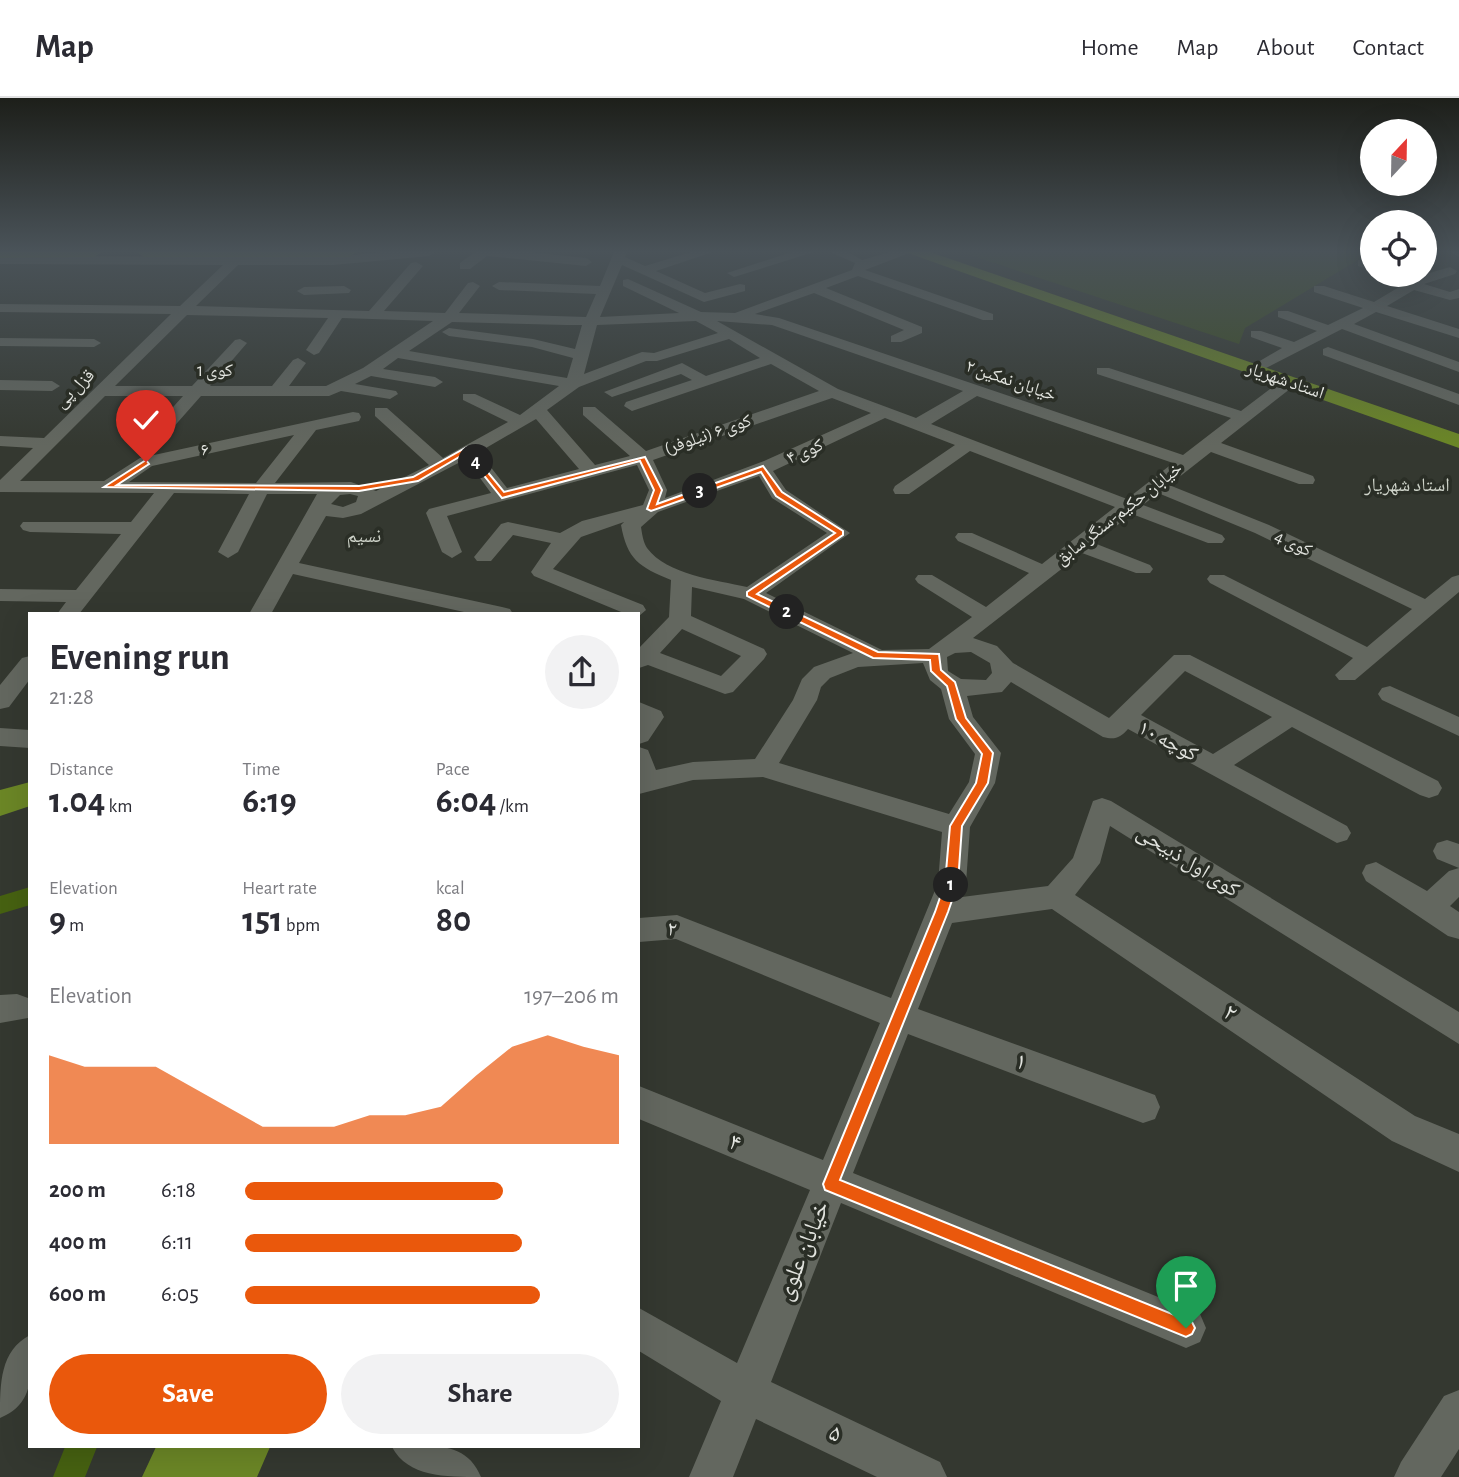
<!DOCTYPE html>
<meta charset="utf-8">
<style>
:root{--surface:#fff;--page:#f2f2f3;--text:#2b2b33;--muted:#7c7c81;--line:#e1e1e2;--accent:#ea580c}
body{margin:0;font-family:"Alegreya Sans","Noto Naskh Arabic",sans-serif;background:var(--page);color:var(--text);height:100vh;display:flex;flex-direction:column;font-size:26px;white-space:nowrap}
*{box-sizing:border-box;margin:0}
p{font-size:23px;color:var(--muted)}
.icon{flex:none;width:38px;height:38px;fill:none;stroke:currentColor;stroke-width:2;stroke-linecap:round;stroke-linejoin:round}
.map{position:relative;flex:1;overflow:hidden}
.drawer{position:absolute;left:28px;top:514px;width:612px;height:836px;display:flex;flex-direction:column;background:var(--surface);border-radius:0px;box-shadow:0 7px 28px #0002}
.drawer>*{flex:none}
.needle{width:46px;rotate:22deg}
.tools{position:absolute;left:1360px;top:21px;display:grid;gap:14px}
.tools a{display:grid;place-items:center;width:77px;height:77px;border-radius:50%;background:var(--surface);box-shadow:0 7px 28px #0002;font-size:35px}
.pin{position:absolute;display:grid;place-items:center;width:60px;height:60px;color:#fff;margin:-72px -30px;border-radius:50% 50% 50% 0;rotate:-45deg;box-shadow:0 0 7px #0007}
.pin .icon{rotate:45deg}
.km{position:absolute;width:35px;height:35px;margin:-18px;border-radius:50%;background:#222;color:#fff;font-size:19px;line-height:35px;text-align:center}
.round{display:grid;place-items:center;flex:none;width:74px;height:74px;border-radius:37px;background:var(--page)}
.head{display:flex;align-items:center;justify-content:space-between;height:119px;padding:0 21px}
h1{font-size:38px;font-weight:600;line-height:52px}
.stats{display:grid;grid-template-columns:repeat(3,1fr);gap:10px;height:119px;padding:7px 21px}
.stats div{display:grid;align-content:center}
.stats b{font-size:35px;font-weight:600}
.stats small{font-size:19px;font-weight:400}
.stats p{font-size:19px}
.chart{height:196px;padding:14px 21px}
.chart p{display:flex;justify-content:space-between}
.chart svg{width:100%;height:126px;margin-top:7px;fill:var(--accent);opacity:.7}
.action{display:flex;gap:14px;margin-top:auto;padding:14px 21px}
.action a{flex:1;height:80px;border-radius:42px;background:var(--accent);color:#fff;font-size:28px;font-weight:600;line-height:80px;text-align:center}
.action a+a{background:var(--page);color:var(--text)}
ul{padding:0 21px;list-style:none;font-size:23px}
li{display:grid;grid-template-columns:112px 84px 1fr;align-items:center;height:52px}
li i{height:18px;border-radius:9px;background:var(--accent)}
header{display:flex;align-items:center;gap:42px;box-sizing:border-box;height:98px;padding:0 35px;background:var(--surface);border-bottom:2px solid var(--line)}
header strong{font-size:33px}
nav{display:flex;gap:38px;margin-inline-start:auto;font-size:24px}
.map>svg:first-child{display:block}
.green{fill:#3c4d21}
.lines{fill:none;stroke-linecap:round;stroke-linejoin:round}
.canal{fill:#466111;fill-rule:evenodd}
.minor{fill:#63675f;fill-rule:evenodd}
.major{fill:#6b8626;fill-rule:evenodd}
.route{fill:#ea580c;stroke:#fff;stroke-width:2}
.labels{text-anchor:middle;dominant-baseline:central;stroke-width:7;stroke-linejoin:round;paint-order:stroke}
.far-street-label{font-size:18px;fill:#e2e4df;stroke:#2a2e26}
.far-neighbourhood-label{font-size:19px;fill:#ced3c9;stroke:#2a2e26}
.street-label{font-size:21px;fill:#e2e4df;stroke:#2a2e26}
.near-street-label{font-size:24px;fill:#e2e4df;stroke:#2a2e26}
</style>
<header>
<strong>Map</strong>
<nav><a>Home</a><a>Map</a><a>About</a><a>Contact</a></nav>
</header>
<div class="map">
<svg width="1459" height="1379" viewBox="0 0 1459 1379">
<rect width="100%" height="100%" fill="#343830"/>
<path class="green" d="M961,154H1371L1245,230L1239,246Z"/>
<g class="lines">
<path class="canal" d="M30,789V807L0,816V798Z
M65,1349H97L85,1379H53Z"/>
<path class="minor" d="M383,154H435L429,158L333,167H238L196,208L369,213L411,165L416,164L423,168L384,213L445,215L468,185L473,184L480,188L459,215L586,219L596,196L499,192L492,188L499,184L600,188L614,154H627L625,159L645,168L691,154H713L656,173L705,195L740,186L745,187V193L704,204L622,167L600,219L679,215L623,188V182L628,181L701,214L735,215L852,172L855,165L830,154H848L862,162L890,154H912L865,172L993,216V222H983L858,178L826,190L922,229V235L901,244H891V238L904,232L814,195L755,216L779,220L1183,357L1231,320L1097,276V270H1109L1241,313L1283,281H1295V287L1221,345L1313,378L1315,382L1313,386H1299L1211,354L1169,387L1269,427L1425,501L1452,479L1459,477V494L1355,582H1339L1335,577L1353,560L1210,485L1207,481L1210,477H1224L1367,549L1412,511L1255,435L1158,395L1143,407L1222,437L1225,441L1222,445H1208L1132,416L1094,445L1150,467L1153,471L1150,475H1136L1082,455L973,540L997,548L1013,565L1109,620L1174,557H1190L1438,683L1442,690L1438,697L1429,700L1420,697L1292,629L1234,667L1347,728L1351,735L1347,742L1337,745L1128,631C1120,640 1115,642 1103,639L1011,584L1002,594L967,598L973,619L1001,655L995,685L970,729L966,785L962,799L1048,788L1073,760L1093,703L1102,700L1111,703L1459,914V946L1110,728L1100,765L1075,797L1415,1018L1459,1036V1074L1392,1043L1052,811L952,825L918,911L1155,997L1160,1009L1155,1021L1143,1025L908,936L853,1075L1200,1216L1206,1230L1200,1244L1186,1250L841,1105L771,1284L940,1364L947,1379H877L756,1321L733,1379H689L721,1303L639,1253V1210L737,1265L810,1092L639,1021V988L823,1062L880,925L676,841L639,844V820L677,817L891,900L938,785L942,734L763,679L693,682L639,696V649L648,652L656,672L693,664L755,661L793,602L802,581L814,569L853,555L744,501L692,489L691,518L764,551L767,556L764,561L733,594L725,596L648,567L639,570V550L669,519L671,482C639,469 627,461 621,427L624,424L581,439L553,471L643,507L646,512L639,518L626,516L534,478L531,474L551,445L513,437L491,463H477L474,459L501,426L508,424L560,435L582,423L643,407L649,392L637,367L447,418L462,454L452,460L442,454L426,415L429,411L491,395L466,361L361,416L343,420L326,418L299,465L502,509L510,511L513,516H473L293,476L271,516H249L317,396H267L238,454L228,460L218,454L249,396L174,395L79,516H57L66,504L0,503V491L76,492L121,436L30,434L23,432L20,428L23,424H131L154,395L0,394V382L33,350L0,348V338L44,340L171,216L0,214V206L180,208L223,167L0,166V158L333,159ZM187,217L328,220L306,252L314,257L319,255L342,220L433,223L363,270L326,288H289L306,265L298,260L293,262L272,288H210L247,245L240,241L235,242L192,288H115ZM696,223L718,235L654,255L642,254L584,276L597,227ZM717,223L772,227L963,293L916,320L838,291ZM452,224L567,227H582L575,251L533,241L449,230L442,234L449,238L532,249L573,260L567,280L409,253ZM729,241L760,260L706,278L682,265L604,294L612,299L681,276L692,282L626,304L624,308L632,313L771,266L819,293L646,353L595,309H583V317L630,358L595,367L547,312L579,289L646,263H657ZM398,260L559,288L520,317L475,296H463V302L508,324L443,360L387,310H375V318L429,367L376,393L351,384L275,385L316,332L359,323L361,319L359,315L353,314L140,360L104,383H20L105,298H183L148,337L157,342L163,341L201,298H329L341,293L390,301L398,296L396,293L355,286L371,278L435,289L443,284L435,279L383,271ZM977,298L1173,365L1127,401L931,326ZM832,300L871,315L764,363L665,400L667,392L653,362ZM885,320L955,347L895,388L893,392L895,396H909L970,353L1115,409L1042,466L972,435H958L955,439L958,443L1029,475L986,509L932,477H918L915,481L918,485L972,519L929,551L882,552L766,495L850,435L786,392L773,373ZM536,321L579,371L507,390L479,354ZM294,337L256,385L129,384L152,368ZM759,378L772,400L827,435L747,489C716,482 667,477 647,450C643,444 642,435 641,429L658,414ZM350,396L358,398L356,404L343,409L331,406L340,397ZM682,531L741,558L721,578L660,555ZM971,554L990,565L992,575L986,582L961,581L948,573L947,559L955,555ZM923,565L930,582L941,591L949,621L975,656L969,684L949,716L779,665L817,602L821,589L830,580L858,569ZM1185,573L1272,619L1213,656L1141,617Z
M475,154H529L586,160L592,164L586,168L487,158L470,171H460V165Z
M792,154H814L734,179L727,175Z
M1451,154H1459V159Z
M1358,162L1372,164V172L1358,168Z
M1450,169L1457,173L1455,176L1424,186L1450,194L1459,191V200L1450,202L1414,192L1387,208L1459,231V240L1376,214L1354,226L1459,264V274L1342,231L1266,270L1261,272L1253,267L1282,250L1251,239V233H1261L1294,244L1317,233L1278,219V213H1288L1328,227L1363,210L1314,194V188H1324L1374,204L1416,179Z
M344,188L351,192L349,195L304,197L297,193L304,189Z
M0,240L94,241L101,245L94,249L0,248Z
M1328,249L1459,296V307L1323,257V251Z
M0,282L52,283L60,288L52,293L0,292Z
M30,558V581L9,609L0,611V587L22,560Z
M1390,588L1459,619V638L1382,602L1378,596L1382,590Z
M639,604L661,613L664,619L648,643L639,646Z
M0,630L30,632V650L0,648Z
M1447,742L1459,746V799L1450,808L1459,814V841L1448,838L1366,783L1362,775L1366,767L1376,764L1427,793L1449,773L1459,770L1437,761L1433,753L1437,745Z
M17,896L28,900V920L0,925V897Z
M30,1237C30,1272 38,1304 0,1320C0,1285 0,1253 30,1237Z
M1459,1292V1351L1441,1379H1394L1401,1364L1444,1298Z
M392,1349C427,1349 465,1340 481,1379C445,1379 408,1379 392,1349Z"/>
<path class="major" d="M0,154H102L94,159L0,160Z
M136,154H357L349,159H144Z
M905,154H930L1459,336V350Z
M30,684V708L0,718V692Z
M156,1349H270L257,1379H142Z"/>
</g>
<linearGradient id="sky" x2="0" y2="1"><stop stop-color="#1d1f1a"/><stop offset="0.44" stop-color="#4a5359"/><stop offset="1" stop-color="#4a5359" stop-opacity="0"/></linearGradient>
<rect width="1459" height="348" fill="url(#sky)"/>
<path class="route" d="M467,349L504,394L645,359L662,392L657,406L763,368L782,394L843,433V437L757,496L878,554L939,556L941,572L955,584L966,620L993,655L988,685L962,728L958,785L948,814L840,1082L1192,1224L1195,1230L1192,1236L1186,1239L825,1092L823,1086L935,814L945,785L950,728L976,685L982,656L956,621L947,588L931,573L930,562L873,560L747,498V494L835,435L776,398L761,374L651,413L647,411L654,392L640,363L502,400L466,355L418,383L359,393L104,389L146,362L149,366L117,387L359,388L413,379Z"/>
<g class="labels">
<g class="far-street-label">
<text x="215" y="273">کوی 1</text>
<text transform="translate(1011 283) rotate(19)">خیابان نمکین ۲</text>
<text transform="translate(1285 283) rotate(19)">استاد شهریار</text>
<text transform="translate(75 291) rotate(-44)">قزل پی</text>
<text transform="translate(708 337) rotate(-19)">کوی ۶ (نیلوفر)</text>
<text transform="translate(205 352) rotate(-12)">۶</text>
<text transform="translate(805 354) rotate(-23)">کوی ۴</text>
<text transform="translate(1119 416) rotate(-38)">خیابان حکیم-سنگر سابق</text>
<text transform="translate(1293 446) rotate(25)">کوی 4</text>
</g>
<g class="far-neighbourhood-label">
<text x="1407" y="387">استاد شهریار</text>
<text x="364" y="438">نسیم</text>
</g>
<g class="street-label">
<text transform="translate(1168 643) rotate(28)">کوچه ۱۰</text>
<text transform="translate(1188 763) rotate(32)">کوی اول ذبیحی</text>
<text transform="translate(672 831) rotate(9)">۲</text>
</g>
<g class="near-street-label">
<text transform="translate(1230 915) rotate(34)">۲</text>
<text transform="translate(1021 964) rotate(20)">۱</text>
<text transform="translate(735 1045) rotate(23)">۴</text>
<text transform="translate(803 1153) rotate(-68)">خیابان علوی</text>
<text transform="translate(835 1336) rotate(25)">۵</text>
</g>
</g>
</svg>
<div class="tools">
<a><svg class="needle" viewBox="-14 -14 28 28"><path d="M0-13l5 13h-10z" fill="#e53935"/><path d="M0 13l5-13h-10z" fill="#7c7c81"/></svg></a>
<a><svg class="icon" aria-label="locate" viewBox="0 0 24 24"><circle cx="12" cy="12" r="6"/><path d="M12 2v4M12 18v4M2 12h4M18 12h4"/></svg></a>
</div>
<div class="pin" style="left:1186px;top:1230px;background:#1e9e55"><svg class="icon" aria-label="arrive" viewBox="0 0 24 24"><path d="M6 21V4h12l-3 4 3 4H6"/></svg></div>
<div class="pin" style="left:146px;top:364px;background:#d93025"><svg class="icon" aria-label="check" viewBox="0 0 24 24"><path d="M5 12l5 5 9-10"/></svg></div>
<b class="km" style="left:951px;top:787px">1</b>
<b class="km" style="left:787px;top:514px">2</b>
<b class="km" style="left:700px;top:393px">3</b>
<b class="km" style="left:476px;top:364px">4</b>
<section class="drawer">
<div class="head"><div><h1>Evening run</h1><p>21:28</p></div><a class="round"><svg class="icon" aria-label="share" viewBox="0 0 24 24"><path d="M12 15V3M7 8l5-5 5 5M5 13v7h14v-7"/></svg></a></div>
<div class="stats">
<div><p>Distance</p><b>1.04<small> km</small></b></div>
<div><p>Time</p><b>6:19</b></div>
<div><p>Pace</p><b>6:04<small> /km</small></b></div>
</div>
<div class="stats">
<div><p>Elevation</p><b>9<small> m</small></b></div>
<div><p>Heart rate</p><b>151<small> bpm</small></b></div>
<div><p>kcal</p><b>80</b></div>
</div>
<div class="chart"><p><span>Elevation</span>197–206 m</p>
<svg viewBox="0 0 160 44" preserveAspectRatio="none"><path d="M0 44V13L10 17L20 17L30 17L40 24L50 31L60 38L70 38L80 38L90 34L100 34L110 31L120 20L130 10L140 6L150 10L160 13V44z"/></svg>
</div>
<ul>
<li><b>200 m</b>6:18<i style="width:69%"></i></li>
<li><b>400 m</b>6:11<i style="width:74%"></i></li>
<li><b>600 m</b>6:05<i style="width:79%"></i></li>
</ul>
<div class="action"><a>Save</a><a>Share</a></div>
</section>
</div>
